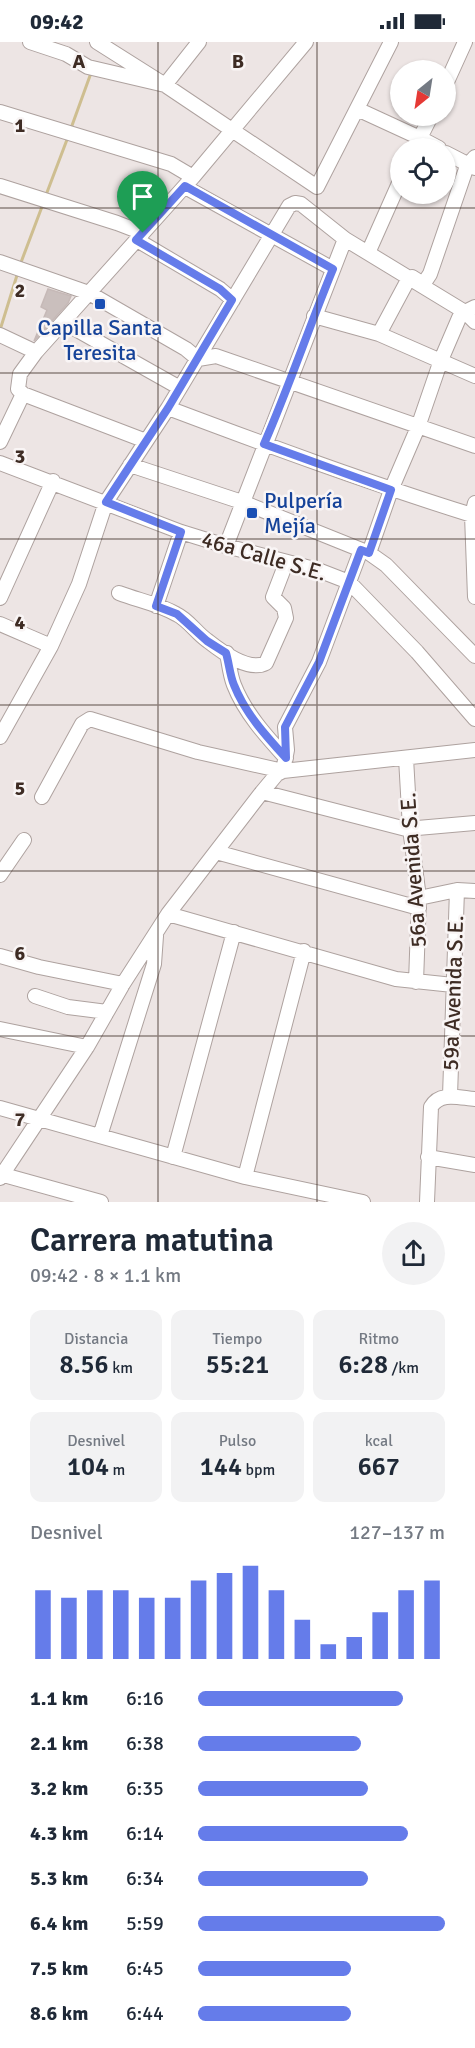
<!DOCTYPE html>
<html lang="es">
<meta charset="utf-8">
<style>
:root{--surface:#fff;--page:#f2f2f3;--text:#1f2937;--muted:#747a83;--accent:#657cea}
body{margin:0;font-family:Signika,sans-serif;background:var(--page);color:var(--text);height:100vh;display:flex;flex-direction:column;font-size:22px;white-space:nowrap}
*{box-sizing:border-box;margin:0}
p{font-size:20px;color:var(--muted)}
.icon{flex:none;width:33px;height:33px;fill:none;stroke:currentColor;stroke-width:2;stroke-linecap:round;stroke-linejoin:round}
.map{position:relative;height:1160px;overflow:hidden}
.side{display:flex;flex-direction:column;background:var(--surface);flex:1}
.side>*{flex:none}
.needle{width:39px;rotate:210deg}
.tools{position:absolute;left:390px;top:18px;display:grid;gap:12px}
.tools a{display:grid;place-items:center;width:66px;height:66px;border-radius:50%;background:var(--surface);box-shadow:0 2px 4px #0004;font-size:30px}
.pin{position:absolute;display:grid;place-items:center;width:51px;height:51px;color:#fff;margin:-62px -26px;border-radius:50% 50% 50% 0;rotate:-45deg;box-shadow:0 0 6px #0007}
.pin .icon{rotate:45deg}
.round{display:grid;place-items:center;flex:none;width:63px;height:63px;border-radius:32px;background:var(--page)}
.summary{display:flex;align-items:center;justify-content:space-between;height:102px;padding:0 30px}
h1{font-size:33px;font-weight:600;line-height:45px}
.stats{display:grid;grid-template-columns:repeat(3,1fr);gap:9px;height:102px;padding:6px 30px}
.stats div{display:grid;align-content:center;border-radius:12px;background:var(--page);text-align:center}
.stats b{font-size:26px;font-weight:600}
.stats small{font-size:16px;font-weight:400}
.stats p{font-size:16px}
.chart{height:168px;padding:12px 30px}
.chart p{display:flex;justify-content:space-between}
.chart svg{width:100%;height:108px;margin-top:6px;stroke:var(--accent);stroke-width:6}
ul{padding:0 30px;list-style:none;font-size:20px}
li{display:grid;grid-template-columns:96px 72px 1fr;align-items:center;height:45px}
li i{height:15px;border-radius:8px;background:var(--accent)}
.status{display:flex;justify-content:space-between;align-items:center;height:42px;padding:0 30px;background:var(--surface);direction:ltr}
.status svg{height:16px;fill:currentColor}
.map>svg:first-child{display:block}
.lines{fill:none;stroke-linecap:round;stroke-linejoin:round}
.stream{stroke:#cebe90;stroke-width:3}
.building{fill:#cabfbd;stroke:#c6b9b7;stroke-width:1.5}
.minor-casing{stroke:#aea29f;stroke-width:16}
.minor{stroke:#fff;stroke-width:14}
.route-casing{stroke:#fff;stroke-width:12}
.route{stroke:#657cea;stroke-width:8}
.grid{fill:none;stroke:#3e2c24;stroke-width:1.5;stroke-opacity:0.55}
.transit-dot{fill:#1a4fb4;stroke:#f9f5f5;stroke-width:2}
.labels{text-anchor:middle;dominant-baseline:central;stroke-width:5;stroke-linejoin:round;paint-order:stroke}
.transit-label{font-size:22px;fill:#164399;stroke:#f9f5f5}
.street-label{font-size:22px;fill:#3e2c24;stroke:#f9f5f5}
.grid-label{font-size:20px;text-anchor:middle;font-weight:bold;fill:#3e2c24;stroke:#f9f5f5;stroke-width:5;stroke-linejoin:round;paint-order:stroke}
</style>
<div class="status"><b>09:42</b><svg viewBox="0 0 49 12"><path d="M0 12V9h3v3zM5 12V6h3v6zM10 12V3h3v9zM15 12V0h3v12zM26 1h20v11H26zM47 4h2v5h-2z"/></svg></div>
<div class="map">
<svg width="475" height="1160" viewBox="0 0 475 1160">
<rect width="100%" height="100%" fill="#ede5e4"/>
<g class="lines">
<path class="stream" d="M70,89L91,31
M46,153L68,95
M20,223L43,162
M0,288L18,230"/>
</g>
<path class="building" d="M48,247L71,254L68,261L34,299L47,268L41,265Z"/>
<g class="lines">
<g class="minor-casing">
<path id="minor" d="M30,0L66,12L88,25L165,43L199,0
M97,0L165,43L317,145L391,0
M446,42L465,0
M357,67L420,96L439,106
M0,70L171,122L193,135
M415,106L431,74
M446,111L475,126
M0,144L117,181L143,191
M185,145L333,227
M137,198L220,247L233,258
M368,211L400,139
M0,220L89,251L186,307L198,317L216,314L475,404
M314,274L379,292L475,334
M63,280L180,346
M379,292L409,236L412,235L420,240L426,238L430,232L467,124L475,115
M0,293L36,310
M168,366C269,404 369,441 472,473
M146,399L23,352L18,347L20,332L36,310L193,135L306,0
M0,400L23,352
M0,421L181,490L226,504L318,528L349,540L417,610L475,677
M130,423L242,460L369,511L386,523L475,614
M475,461L472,473L475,555
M226,504L345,197
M369,511L391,448L418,385L441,318L459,276L465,270L475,265
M119,551C137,558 159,562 176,572C189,578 196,591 208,599C222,610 249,630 266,621L286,576L284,566L273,555L286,521
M0,556L53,439
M156,564L181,490
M0,582L51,604
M227,611C229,621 230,633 234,643C245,671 266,694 286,716
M0,695L51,604L79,542L106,460L168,366L289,164L295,161L301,162L345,197L465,270L475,280
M406,716L410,786L419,856L416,940
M262,750L406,787L475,781
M42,755L82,682L90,677L198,710L283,729L475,708
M216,810L419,866
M0,833L24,798
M419,856L457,848L475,849
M168,872L396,937L453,943
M0,914L39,925L123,942
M35,954L68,965L107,970
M0,987L87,1005
M450,1054L457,848
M0,1066L245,1135L363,1160
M100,1094L154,922L156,894
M173,1115L234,890
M428,1115L475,1123
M0,1132L101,1160
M245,1135L304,909
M0,1136L87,1005L123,942L168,872L262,750L277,732L283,729L287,708L285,685L319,620L361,508
M427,1160L431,1065C440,1049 460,1056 475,1057"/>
</g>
<use href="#minor" class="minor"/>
</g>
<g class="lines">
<g class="route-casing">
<path id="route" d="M185,144L333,227C309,285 289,345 264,402L391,448L369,511L361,508L319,620L285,685L286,716C266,694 245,671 234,643C230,634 229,621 226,611L207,599L177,572L156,564L181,490L106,460L168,366L232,258L220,247L136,198Z"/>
</g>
<use href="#route" class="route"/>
</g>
<path class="grid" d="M158,0V1160M317,0V1160M0,166H475M0,331H475M0,497H475M0,663H475M0,829H475M0,994H475"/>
<g class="transit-dot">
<rect x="94" y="256" width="12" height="12" rx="3"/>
<rect x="246" y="465" width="12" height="12" rx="3"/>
</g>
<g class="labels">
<g class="transit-label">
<text x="100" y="285">Capilla Santa<tspan x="100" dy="25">Teresita</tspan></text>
<text x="264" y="458" text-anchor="start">Pulpería<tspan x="264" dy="25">Mejía</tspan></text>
</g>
<g class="street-label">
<text transform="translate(264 514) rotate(16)">46a Calle S.E.</text>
<text transform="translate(413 828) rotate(-94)">56a Avenida S.E.</text>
<text transform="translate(453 951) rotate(-88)">59a Avenida S.E.</text>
</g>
</g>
<g class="grid-label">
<text x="79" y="26">A</text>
<text x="238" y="26">B</text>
<text x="20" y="90">1</text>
<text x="20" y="255">2</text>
<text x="20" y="421">3</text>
<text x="20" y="587">4</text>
<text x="20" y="753">5</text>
<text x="20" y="918">6</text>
<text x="20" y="1084">7</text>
</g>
</svg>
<div class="tools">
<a><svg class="needle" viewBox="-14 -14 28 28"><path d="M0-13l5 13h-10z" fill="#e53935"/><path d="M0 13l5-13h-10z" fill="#747a83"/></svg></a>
<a><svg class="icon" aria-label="locate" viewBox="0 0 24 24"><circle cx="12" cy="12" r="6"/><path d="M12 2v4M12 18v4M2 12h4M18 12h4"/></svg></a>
</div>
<div class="pin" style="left:143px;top:191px;background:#1e9e55"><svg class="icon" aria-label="arrive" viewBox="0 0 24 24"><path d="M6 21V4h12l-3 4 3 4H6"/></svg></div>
</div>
<section class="side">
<div class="summary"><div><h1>Carrera matutina</h1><p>09:42 · 8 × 1.1 km</p></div><a class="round"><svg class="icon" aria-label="share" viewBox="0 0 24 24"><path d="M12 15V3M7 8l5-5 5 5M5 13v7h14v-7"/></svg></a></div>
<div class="stats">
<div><p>Distancia</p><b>8.56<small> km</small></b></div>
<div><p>Tiempo</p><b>55:21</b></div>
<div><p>Ritmo</p><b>6:28<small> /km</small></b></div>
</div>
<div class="stats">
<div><p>Desnivel</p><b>104<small> m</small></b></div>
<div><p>Pulso</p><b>144<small> bpm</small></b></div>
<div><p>kcal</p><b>667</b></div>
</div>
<div class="chart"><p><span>Desnivel</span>127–137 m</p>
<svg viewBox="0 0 160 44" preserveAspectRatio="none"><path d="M5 44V16M15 44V19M25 44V16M35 44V16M45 44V19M55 44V19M65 44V12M75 44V9M85 44V6M95 44V16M105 44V28M115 44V38M125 44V35M135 44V25M145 44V16M155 44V12"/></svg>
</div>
<ul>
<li><b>1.1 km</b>6:16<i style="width:83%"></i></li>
<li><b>2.1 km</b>6:38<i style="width:66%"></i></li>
<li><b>3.2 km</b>6:35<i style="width:69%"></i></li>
<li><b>4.3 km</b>6:14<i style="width:85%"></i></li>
<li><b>5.3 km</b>6:34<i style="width:69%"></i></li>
<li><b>6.4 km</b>5:59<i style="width:100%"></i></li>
<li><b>7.5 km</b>6:45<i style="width:62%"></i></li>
<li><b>8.6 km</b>6:44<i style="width:62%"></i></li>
</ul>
</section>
